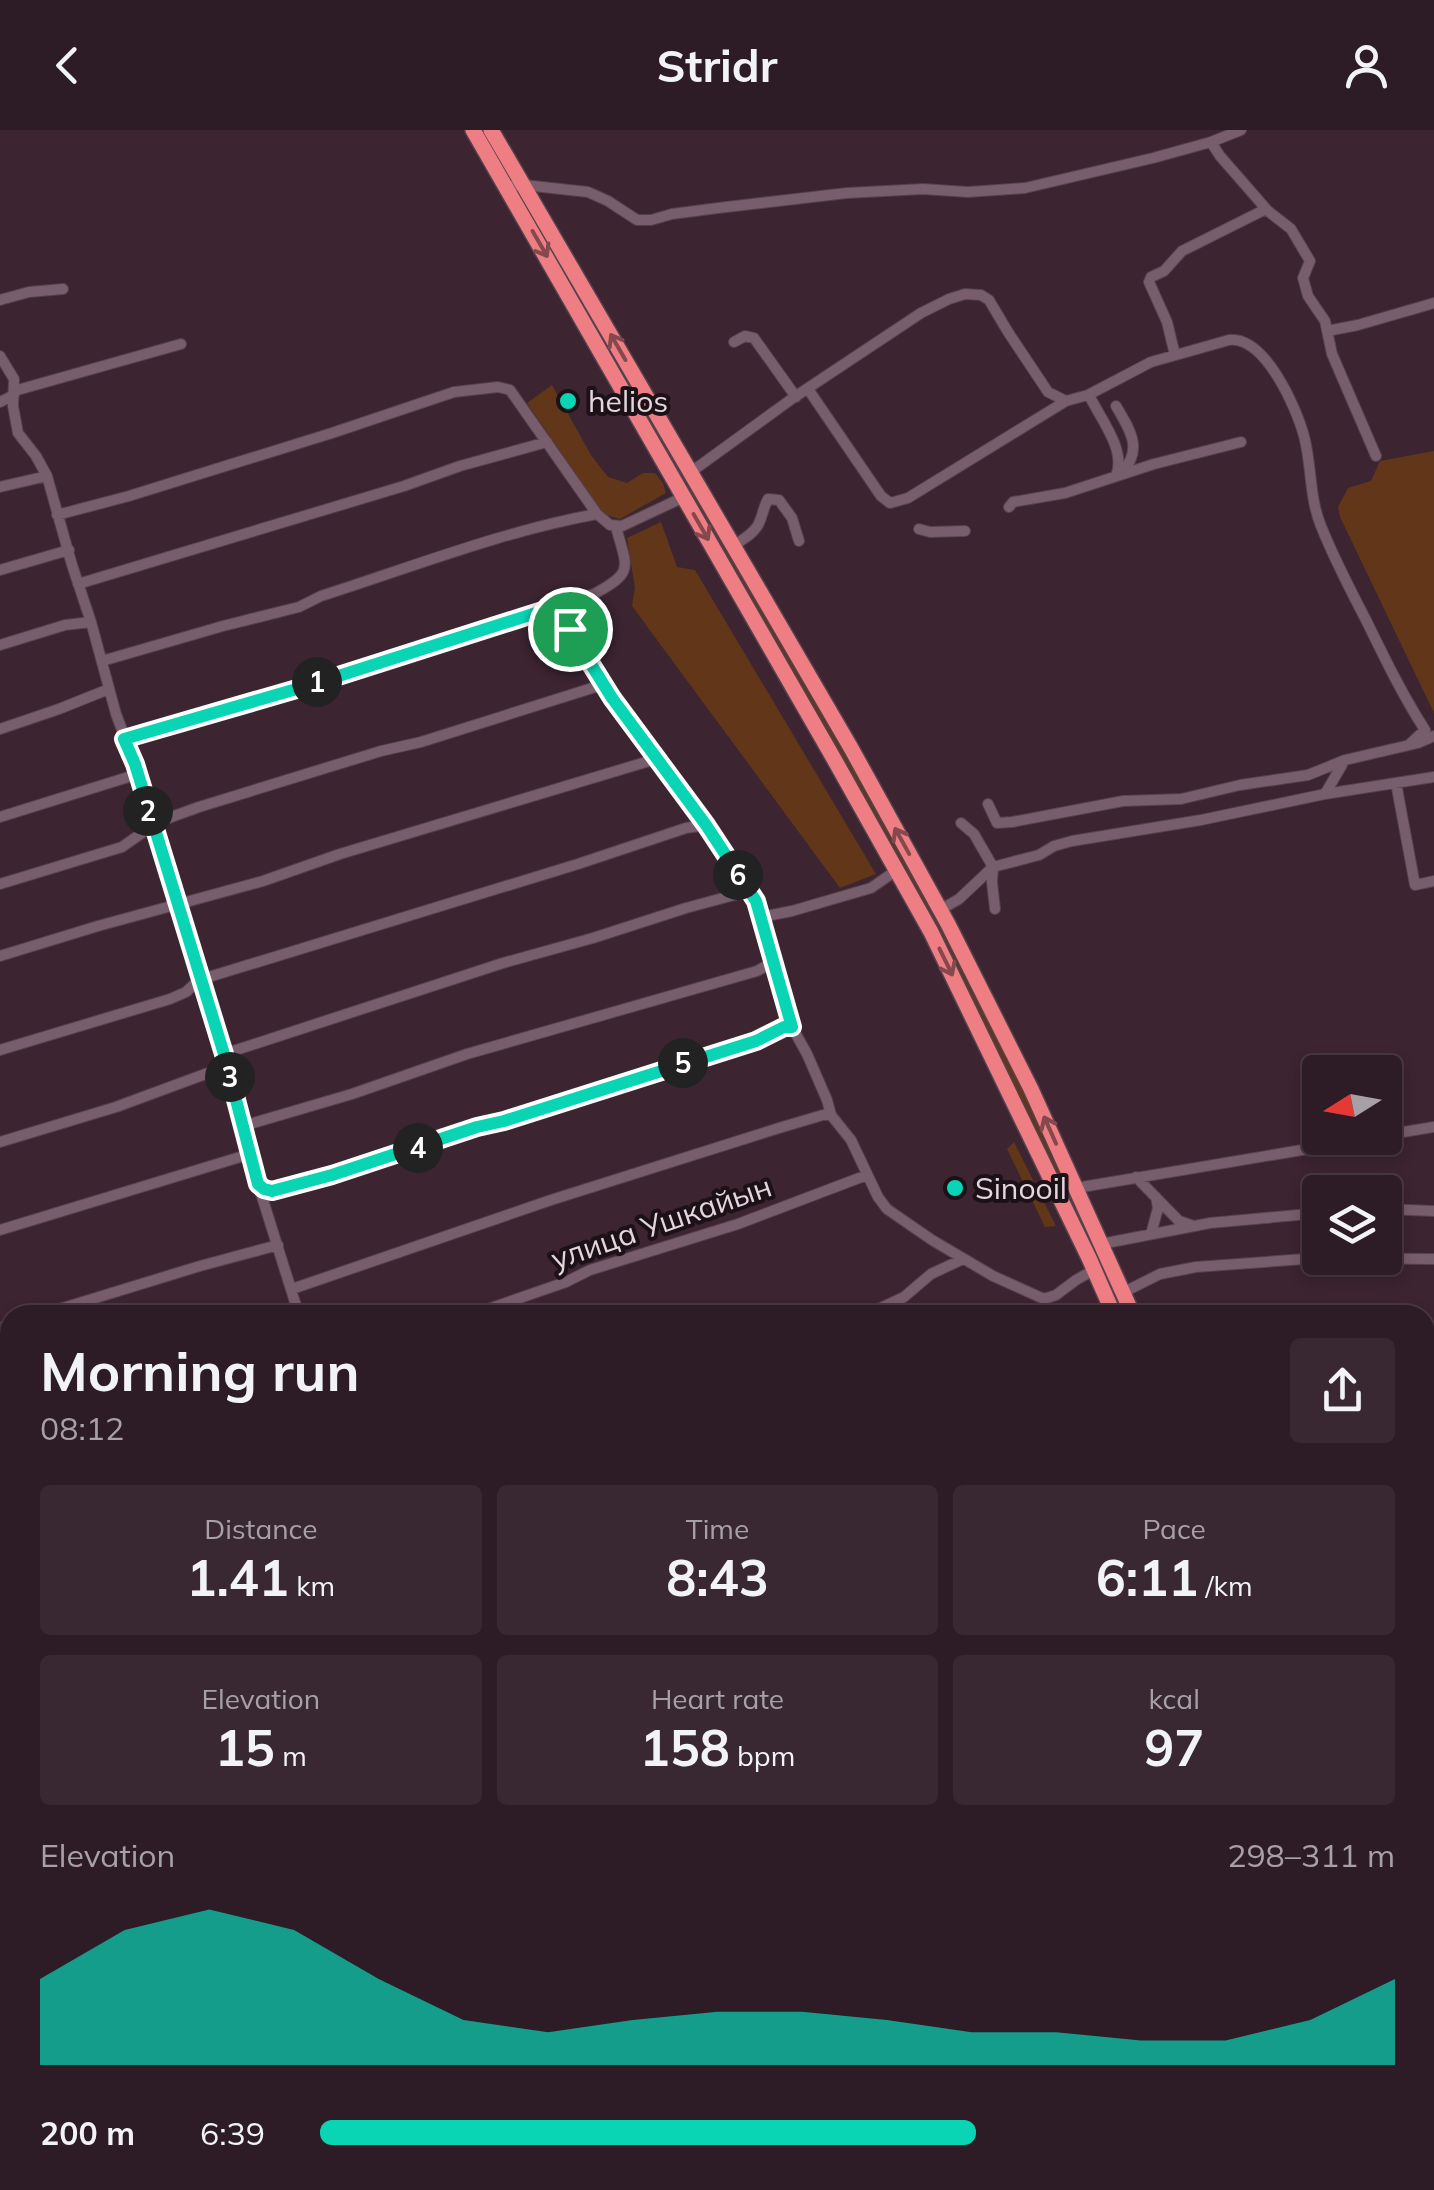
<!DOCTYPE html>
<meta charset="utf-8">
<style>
:root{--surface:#2d1b25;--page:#392832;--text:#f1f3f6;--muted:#a7a1a7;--line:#483942;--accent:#09d5b5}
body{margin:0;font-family:Mulish,sans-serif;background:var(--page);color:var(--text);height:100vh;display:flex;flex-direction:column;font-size:38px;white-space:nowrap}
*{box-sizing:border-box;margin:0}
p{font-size:32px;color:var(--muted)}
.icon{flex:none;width:55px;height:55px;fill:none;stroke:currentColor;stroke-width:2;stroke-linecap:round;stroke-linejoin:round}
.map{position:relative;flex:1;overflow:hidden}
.details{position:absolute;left:0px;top:1175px;width:1435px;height:885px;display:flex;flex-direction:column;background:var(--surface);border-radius:30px 30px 0 0;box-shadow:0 5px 15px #0003,0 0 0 2px var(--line)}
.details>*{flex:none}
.needle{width:65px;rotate:259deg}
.tools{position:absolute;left:1302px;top:925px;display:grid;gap:20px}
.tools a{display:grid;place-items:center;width:100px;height:100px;border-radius:10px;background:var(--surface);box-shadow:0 5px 15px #0003,0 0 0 2px var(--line);font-size:50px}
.pin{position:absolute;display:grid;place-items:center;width:85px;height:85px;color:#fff;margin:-42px;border:5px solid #fff;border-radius:50%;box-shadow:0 2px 10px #0007}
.km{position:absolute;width:50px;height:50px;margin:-25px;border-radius:50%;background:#222;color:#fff;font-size:28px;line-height:50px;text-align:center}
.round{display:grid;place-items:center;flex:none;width:105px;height:105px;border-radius:10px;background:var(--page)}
.summary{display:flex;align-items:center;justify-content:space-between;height:170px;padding:0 40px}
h1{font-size:55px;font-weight:700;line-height:75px}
.figures{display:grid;grid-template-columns:repeat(3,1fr);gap:15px;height:170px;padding:10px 40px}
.figures div{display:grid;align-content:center;border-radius:10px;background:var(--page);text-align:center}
.figures b{font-size:50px;font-weight:700}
.figures small{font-size:28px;font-weight:400}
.figures p{font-size:28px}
.chart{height:280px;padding:20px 40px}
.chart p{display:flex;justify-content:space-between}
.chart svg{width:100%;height:180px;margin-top:10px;fill:var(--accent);opacity:.7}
ul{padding:0 40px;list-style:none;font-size:32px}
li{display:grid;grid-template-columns:160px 120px 1fr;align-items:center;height:75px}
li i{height:25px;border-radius:12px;background:var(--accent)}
header{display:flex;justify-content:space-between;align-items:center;height:130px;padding:0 40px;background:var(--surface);font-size:45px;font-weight:700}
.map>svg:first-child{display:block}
.green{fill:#623619}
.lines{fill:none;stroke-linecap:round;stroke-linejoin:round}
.minor-casing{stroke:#55414c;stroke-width:12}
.major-casing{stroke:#55414c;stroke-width:16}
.highway-casing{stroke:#55414c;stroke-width:18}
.minor{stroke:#785d6c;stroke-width:10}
.major{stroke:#bf717a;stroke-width:14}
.highway{stroke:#ee7e83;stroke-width:15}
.oneway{stroke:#85484d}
.route-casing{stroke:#fff;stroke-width:20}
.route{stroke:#09d5b5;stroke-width:12}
.poi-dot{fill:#09d5b5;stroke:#1c1117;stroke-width:4}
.labels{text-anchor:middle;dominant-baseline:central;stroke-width:8;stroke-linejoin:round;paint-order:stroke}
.poi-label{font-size:30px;fill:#e5d5dd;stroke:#1c1117;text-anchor:start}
.street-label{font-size:30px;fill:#e5d5dd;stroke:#1c1117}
</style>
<header><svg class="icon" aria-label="back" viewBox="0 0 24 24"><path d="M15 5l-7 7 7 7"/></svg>Stridr<svg class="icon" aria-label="person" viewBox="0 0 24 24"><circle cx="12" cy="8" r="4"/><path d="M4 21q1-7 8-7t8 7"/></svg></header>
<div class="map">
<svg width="1434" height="2060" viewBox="0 0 1434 2060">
<rect width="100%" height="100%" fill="#3c2431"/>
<path class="green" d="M520,70H524L689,350L683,353Z
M552,255L591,325L608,347L627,353L643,343H655L663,353L666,363L620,389L603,384L527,273Z
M1434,321V583L1340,387L1338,377L1348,358L1371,351L1380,331Z
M692,355C793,534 898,712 991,895C1022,957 1049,1020 1077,1082L927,788L686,359Z
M661,392L677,437L695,440L876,744L840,758L632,476L635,458L627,408Z
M1014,1012L1056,1096L1045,1097L1007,1019Z
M10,1978V2050H139L142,2060H0V1981Z"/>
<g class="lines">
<g class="minor-casing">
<path id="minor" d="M1211,12L1220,26L1268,81L1291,99L1310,131L1303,148L1308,166L1325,191L1332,224L1376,326
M507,56L524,55L588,62L608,71L637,90H651L672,84L718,78L847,63L923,59L968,62L1025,58L1153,28L1211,12L1241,0
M0,170L29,162L63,159
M1327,201L1358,195L1434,173
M734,212L745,206L754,208L796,267
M1175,225L1167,192L1149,152L1151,147L1164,141L1182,121L1266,79
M0,226L14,249L13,276L18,303L36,326L47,346L72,435L91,492L116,584L135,634L224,924L258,1054L299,1185
M808,259L881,366L890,373L908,368L1066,271L1088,265L1151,232L1229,210C1265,206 1296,277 1304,306C1312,336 1309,367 1321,396C1334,429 1351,461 1367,492C1385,529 1403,566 1425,600L1410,614
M14,261L181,214
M1091,269C1103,292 1126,321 1116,346
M0,272L14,265
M1116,276C1130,300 1144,320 1121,343
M691,342L793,268L921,183L949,169L965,164L981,165L989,170L1008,202L1048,262L1066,271
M0,357L47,346
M1009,377L1013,372L1065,363L1154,334L1241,312
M57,385L129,366L332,303L454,262L498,257L510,260L597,384L610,395L622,396L684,367
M919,399L930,402L965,401
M733,416C742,410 755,403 759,393C763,385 763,378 768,369L779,370L792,388L799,411
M0,440L69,420
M78,454L404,356L460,336L547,312
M558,476L579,515L612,568L706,695L756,771L792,897L807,924L827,970L831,985L851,1010L878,1067L887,1079L932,1110L993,1146L1044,1169L1056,1165L1076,1150L1094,1140
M0,515L65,495L91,492
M102,531L223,496L299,477L321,466C412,437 503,401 597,384
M0,599L59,579L109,559
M124,609L307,555L594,464C635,442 627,438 616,397
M1396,653L1415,755L1434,751
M1325,664L1342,635
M988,674L997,693L1012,692L1123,671L1181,669L1240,655L1308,645L1345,630L1418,613L1434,606
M0,687L138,644
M961,693L974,704L993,737L992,752L995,779
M152,694L199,677L381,621L421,612L605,554
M0,754L122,717L152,696
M940,780L959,769L993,737L1039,725L1054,716L1072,711L1201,690L1325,664L1434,647
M761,787L792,781L871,758L897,740
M0,826L98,796L263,751L340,724L656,629
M0,920L170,869L186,862L199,850L578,734L686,698L706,695
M224,924L503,833L593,808L686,778L749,761
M243,996L352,964L467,924L757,841L773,832
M1385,1005L1434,997
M0,1012L116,977L227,936
M1136,1047L1179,1091L1191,1095
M258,1054L264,1059L272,1061L332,1045L477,997L504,991L756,911L784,897H792
M1076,1058L1373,1008
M1385,1079L1434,1081
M0,1100L250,1024
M1151,1104L1158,1078L1156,1067
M1101,1114L1210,1093L1320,1083
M292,1159L551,1070L779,998L823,985H831
M1124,1162L1160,1144L1196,1137L1319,1128L1434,1129
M40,1185L200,1136L278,1115
M471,1185L566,1152L590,1140L738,1094L867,1045
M866,1185L904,1167L931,1144L963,1129
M0,1198L10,1195
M0,1294L10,1291
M0,1397L10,1395
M1432,1429L1434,1427
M0,1478L10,1475
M0,1563L10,1559
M0,1649L10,1646
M0,1732L10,1729
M0,1818L10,1815
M0,1884L10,1880
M6,1914L10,1913
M141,2050L145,2060
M559,2050L562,2060
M802,2050L805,2060
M1350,2050L1353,2060
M377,2060L412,2050
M949,2060L986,2050"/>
</g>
<g class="major-casing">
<path id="major" d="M1425,1917L1434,1915"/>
</g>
<g class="highway-casing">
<path id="highway" d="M473,0L834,629L931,802L1089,1128L1114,1185
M491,0L851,618L948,794L1031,959L1133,1185
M1425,2013L1434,2040
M1418,2050L1422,2060"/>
</g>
<use href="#minor" class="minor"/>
<use href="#major" class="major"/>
<use href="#highway" class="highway"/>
</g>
<defs><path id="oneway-shaft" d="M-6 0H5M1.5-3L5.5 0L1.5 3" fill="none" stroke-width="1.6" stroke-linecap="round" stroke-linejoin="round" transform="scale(2.5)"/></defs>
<g class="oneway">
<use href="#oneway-shaft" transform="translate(540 114) rotate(60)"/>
<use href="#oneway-shaft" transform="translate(618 217) rotate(-120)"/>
<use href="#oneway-shaft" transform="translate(701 397) rotate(60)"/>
<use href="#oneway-shaft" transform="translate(902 711) rotate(-119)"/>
<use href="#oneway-shaft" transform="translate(946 832) rotate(64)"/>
<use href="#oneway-shaft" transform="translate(1050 1000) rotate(-114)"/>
</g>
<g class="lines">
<g class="route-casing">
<path id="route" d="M558,476L579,515L612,568L706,695L756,771L792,897H784L756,911L504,991L477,997L332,1045L272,1061L264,1059L258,1054L224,924L135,634L124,609L307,556Z"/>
</g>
<use href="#route" class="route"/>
</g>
<g class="poi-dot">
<circle cx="568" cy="271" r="10"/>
<circle cx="955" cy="1058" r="10"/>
</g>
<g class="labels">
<g class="poi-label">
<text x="588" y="271">helios</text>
<text x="975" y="1058">Sinooil</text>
</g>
<g class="street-label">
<text transform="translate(661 1092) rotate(-19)">улица Ушкайын</text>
</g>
</g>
</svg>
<div class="tools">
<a><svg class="needle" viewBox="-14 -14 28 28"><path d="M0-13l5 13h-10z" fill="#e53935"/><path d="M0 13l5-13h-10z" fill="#a7a1a7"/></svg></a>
<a><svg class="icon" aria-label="layers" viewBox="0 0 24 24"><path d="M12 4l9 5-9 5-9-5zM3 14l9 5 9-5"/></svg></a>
</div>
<div class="pin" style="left:570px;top:499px;background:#1e9e55"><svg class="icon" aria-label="arrive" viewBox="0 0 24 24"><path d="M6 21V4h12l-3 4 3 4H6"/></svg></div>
<b class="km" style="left:317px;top:552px">1</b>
<b class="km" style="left:148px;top:681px">2</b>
<b class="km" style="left:230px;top:947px">3</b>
<b class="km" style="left:418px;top:1018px">4</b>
<b class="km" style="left:683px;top:933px">5</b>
<b class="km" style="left:738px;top:745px">6</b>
<section class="details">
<div class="summary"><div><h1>Morning run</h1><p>08:12</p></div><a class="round"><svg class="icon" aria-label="share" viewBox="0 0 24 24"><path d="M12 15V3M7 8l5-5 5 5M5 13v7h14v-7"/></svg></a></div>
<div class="figures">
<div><p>Distance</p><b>1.41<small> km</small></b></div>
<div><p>Time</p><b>8:43</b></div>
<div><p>Pace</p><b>6:11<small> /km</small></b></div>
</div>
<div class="figures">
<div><p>Elevation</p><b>15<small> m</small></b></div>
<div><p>Heart rate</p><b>158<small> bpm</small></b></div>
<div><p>kcal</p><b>97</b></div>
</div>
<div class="chart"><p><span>Elevation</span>298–311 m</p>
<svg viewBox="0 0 160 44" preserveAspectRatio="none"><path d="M0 44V23L10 11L20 6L30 11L40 23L50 33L60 36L70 33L80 31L90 31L100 33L110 36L120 36L130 38L140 38L150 33L160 23V44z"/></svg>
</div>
<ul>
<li><b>200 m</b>6:39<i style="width:61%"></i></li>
</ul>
</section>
</div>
